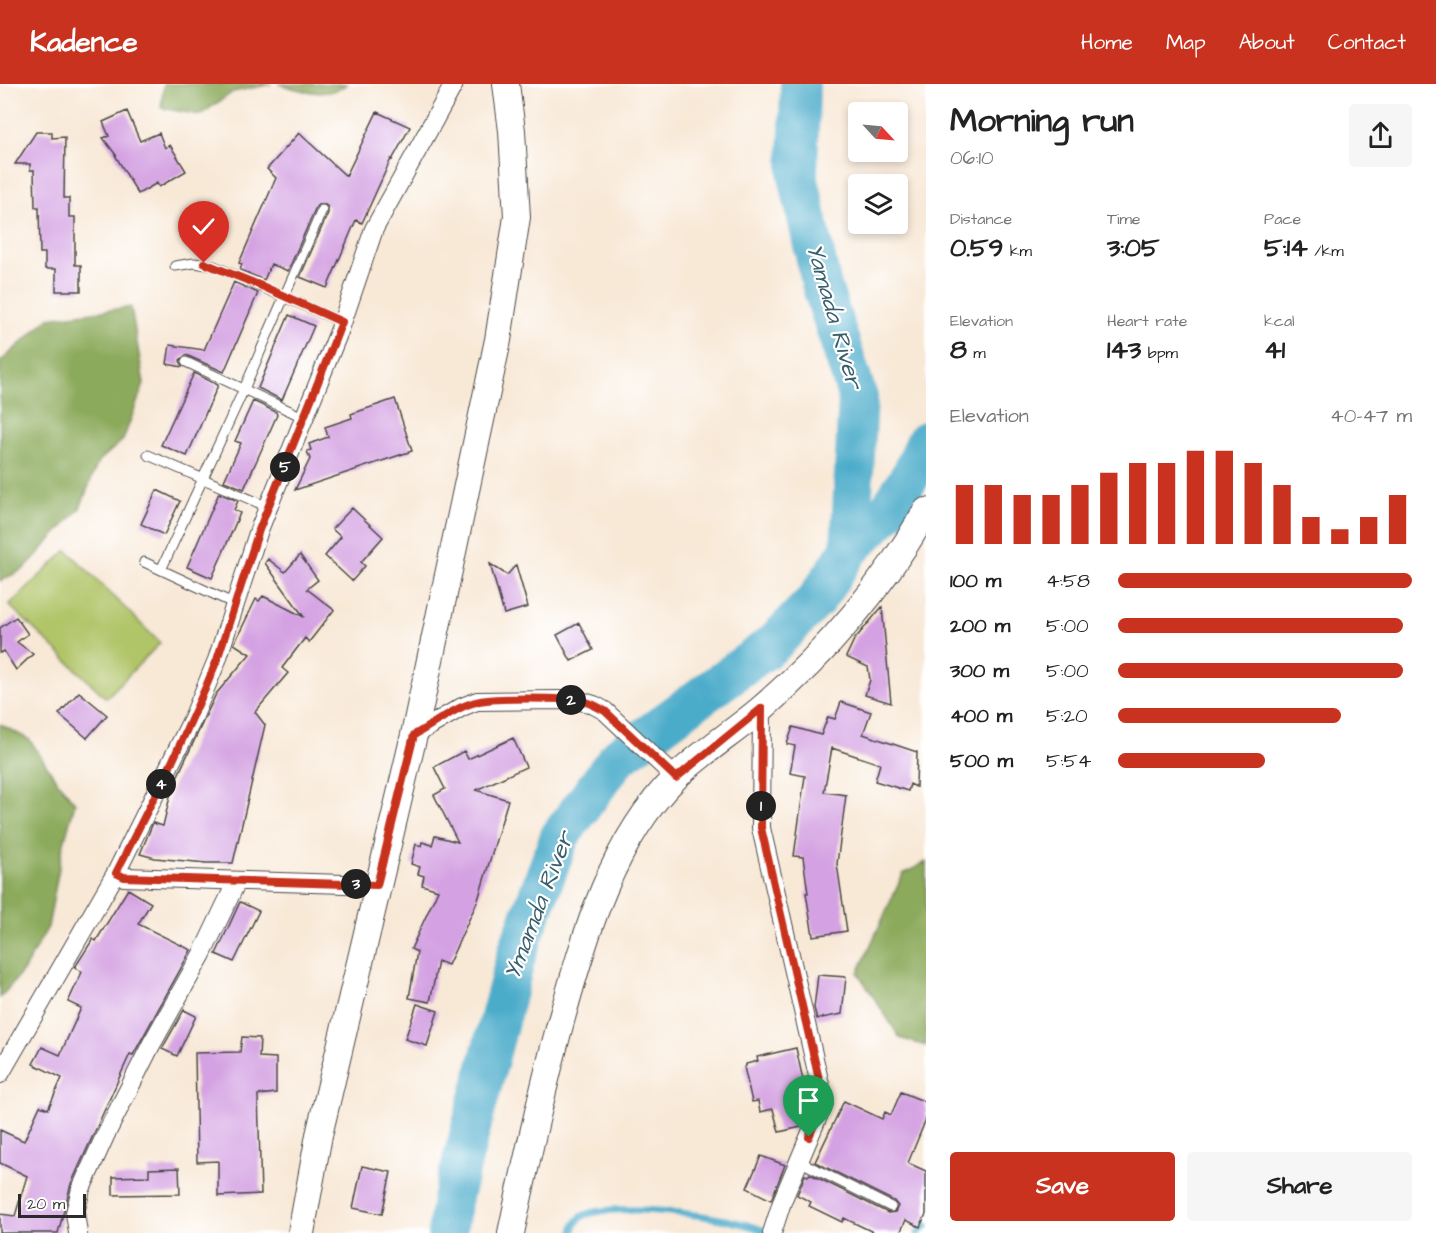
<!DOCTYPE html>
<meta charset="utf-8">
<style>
:root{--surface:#fff;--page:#f6f6f6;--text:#222;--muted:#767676;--accent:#c8321e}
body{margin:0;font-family:"Architects Daughter",sans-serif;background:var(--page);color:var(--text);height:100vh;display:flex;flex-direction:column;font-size:22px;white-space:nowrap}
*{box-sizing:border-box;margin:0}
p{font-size:20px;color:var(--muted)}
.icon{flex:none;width:33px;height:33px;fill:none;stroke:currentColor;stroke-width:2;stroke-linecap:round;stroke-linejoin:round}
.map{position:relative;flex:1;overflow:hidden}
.panel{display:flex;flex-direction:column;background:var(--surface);width:510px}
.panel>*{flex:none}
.needle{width:39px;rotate:116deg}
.tools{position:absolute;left:848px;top:18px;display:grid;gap:12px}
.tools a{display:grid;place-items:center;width:60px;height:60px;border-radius:6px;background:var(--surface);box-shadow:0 3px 9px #0003;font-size:30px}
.scale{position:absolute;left:18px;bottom:15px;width:68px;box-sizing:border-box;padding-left:6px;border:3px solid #2b2b2b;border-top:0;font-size:16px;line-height:21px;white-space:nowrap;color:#2b2b2b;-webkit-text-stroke:4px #fff;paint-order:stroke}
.pin{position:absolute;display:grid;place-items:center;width:51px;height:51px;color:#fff;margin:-62px -26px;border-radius:50% 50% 50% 0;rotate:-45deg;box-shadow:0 0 6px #0007}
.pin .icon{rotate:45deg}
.km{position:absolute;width:30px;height:30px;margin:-15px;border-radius:50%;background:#222;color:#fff;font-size:16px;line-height:30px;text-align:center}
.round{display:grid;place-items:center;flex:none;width:63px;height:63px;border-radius:6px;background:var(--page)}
.headline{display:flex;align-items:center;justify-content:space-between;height:102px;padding:0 24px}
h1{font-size:33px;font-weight:800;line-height:45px}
.metrics{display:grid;grid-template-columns:repeat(3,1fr);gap:9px;height:102px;padding:6px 24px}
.metrics div{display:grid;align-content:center}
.metrics b{font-size:26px;font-weight:800}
.metrics small{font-size:16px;font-weight:400}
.metrics p{font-size:16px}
.chart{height:168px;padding:12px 24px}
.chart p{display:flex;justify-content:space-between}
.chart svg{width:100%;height:108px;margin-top:6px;stroke:var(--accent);stroke-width:6}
.action{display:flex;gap:12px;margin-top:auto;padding:12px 24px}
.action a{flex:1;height:69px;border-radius:6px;background:var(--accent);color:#fff;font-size:24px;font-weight:800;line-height:69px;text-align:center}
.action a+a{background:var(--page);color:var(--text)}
ul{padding:0 24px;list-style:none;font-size:20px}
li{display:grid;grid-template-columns:96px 72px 1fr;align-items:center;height:45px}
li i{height:15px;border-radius:8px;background:var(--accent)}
header{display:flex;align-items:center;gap:36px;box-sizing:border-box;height:84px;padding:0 30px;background:var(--accent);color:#fff}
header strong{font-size:28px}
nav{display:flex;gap:33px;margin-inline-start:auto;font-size:21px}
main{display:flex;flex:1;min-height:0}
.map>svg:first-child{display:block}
.green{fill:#b0c467;stroke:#6e7849;stroke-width:1.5}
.forest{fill:#8caa5c;stroke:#5c6a44;stroke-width:1.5}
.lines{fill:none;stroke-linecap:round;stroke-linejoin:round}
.stream{stroke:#4bacca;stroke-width:7}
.river{stroke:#4bacca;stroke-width:40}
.building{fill:#d4a2e2}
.lane-casing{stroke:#4a4745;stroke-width:11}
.street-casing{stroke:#4a4745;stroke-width:20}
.secondary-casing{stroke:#4a4745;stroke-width:28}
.lane{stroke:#fff;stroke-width:9}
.street{stroke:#fff;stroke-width:18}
.secondary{stroke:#fff;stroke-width:26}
.route-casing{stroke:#fff;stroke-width:12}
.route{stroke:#c8321e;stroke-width:8}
.labels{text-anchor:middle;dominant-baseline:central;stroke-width:4.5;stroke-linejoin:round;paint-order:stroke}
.water-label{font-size:24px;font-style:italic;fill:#385f6b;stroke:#fff}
</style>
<header>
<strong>Kadence</strong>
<nav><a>Home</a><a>Map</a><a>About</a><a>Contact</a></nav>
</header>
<main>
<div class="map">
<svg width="926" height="1149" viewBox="0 0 926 1149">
<rect width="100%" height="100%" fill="#fff"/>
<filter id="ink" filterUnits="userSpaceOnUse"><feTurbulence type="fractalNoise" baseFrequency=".0167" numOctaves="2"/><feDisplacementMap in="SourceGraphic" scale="12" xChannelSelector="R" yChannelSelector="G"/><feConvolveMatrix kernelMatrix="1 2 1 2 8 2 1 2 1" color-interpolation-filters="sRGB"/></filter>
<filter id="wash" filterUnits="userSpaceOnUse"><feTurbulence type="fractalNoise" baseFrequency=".008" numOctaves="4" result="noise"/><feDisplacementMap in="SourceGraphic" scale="24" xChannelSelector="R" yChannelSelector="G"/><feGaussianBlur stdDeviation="1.35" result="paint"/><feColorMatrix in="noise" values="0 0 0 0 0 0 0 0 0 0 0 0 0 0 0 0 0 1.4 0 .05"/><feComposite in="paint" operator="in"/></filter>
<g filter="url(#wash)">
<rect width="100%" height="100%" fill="#f8e8d6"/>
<path class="green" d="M67,466L160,559L106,614L9,521Z"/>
<path class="forest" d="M164,0H272L233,8L200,31L161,24Z
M278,0H347C328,16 299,6 278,0Z
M131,223L144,300L123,356L98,378L80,424L24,485L0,497V278L49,234Z
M0,640L30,656L55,694L75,719L63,762L48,843L23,887L0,914Z
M926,778V962L900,954L858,889L903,790Z"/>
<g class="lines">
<path class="stream" d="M573,1149C573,1141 578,1134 585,1131C616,1117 740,1133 769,1149
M918,1149L926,1142"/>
<path class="river" d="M850,465L887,428L912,389L926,357
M447,1149L452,1116L517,869L560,752L618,673L773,560L816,516L850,465L858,314L822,203L798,92L800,0"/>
</g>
<g id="blocks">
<path class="building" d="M127,27L140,57L159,49L165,64L170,61L186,87L159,103L157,99L138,110L115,71H116L103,54L109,52L103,38Z
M377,28L410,43L392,76L391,75L362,139L356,136L327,204L300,193L328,129V123L324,120H319L316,123L288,187L271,180L264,196L240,186L242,180L239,179L276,94L267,85L299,49L346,92Z
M36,48H52V54L65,53L64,114H69V133H75V181H81V207H56V185H45V169H40L39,123H35L34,86H30V80H15Z
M234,198L258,209L224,288L186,271L180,276L182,283L167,280L170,261L204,266Z
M289,231L314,242L282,316L258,304Z
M194,289L218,301L187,372L161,361Z
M395,315L412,367L295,406L310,375L307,367L311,366L309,360L328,353L325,343L352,334L351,330Z
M253,317L276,328L277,331L244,405L224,397L241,359L235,357Z
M157,406L180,417L164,451L141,440Z
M219,409L238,417L234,426L240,429L212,494L187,483Z
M352,424L383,453L361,478L365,482L352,497L325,472L341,453L332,445Z
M300,471L318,496L307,505L334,526L309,558L305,554L282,584L288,589L255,628L265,641L233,779H206L155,774L140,770L153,739L163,742L172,704L216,610L250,570L234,560L256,515L259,517L263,512L304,533L265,479L268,475L285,488Z
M490,480L507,491L516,481L528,523L504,530Z
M882,523L891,619L865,611L870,596L868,583L846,573L854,556Z
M16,533L28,550L17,558L33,570L16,586L4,567L0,569V544Z
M579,539L593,566L571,577L557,551Z
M79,608L107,631L87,654L59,630Z
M841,618L871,628L863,650L917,668L916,703L910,700L908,707L875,697L880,680L832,664L824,708L846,711L837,780L847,847L813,852L806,809H808L803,773L794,772L805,692L790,689L795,662L787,660L793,643L821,651L828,633L835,635Z
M513,654L526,683L476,706L508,716L478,816L448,881L438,877L430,918L409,914L417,868L411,865L438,806L422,801L424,792L418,790L420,783L411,780L416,760L421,762L422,758L432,761L435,752L458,758L434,711L445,705L434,683L464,667L468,675Z
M128,805L151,819L138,840L191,866L133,971L130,970L71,1100L58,1149H0V1130L15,1132L27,1092L0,1079V1046L24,1057L40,1022L48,1025L62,994L33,980L42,963L60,971L81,924L68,918L82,888L75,883L93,855L96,857Z
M240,818L259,827L234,878L216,870Z
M818,891L846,893L842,930L817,935L814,924Z
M417,920L438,927L427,962L405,955Z
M184,926L196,932L177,972L162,965Z
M242,953L260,954L259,973L276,974V1009L258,1011L261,1110L218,1112V1077L197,1078L195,969L240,968Z
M796,964L808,1019H812L801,1043L779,1048L773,1025L760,1028L758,1017L752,1018L744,983L746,982V980L758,977L757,973Z
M901,1008L926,1018V1035L908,1079L926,1087V1130L920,1143L906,1136L900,1149H875L844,1134L842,1138L809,1122L811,1118L797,1111L805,1091L808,1092L810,1090L888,1129L895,1128L898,1122L894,1117L815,1078L844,1017L882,1035L885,1028L891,1031Z
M761,1072L785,1081L771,1116L747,1104Z
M362,1082L391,1088L382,1130L353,1124Z
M179,1084L180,1110L113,1111V1093L149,1092V1085Z"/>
</g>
</g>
<g filter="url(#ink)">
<use href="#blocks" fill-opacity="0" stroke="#4a4745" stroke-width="1.5"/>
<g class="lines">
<g class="lane-casing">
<path id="lane" d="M175,182L194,179L214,182L342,238
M186,278L305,334
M148,371L268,423
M144,478L235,520
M161,486L244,305L322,126
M799,1077L891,1123"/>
</g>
<g class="street-casing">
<path id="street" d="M762,624L761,744L824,1018L783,1115L772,1149
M414,651L462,623L477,617L558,616L581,617L594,621L605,627L676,694
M116,789L124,793L377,801
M0,990L116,789L193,634L217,576L259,446L340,245L374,145L454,0
M78,1149L75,1129L81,1105L105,1052L151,961L202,870L237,797"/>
</g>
<g class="secondary-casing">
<path id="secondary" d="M301,1149L319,1051L414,651L498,256L517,133L512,47L506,0
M511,1149C526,1078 542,1007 561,937C585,852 611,757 676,693C702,668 734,648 761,625C828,567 882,504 926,427"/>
</g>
<use href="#lane" class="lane"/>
<use href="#street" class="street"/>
<use href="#secondary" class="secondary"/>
</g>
</g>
<g class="lines" filter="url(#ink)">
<g class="route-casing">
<path id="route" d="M204,179L264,203L342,238L259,446L217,576L205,605L173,676L116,789L124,793L377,801L414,651C433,641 455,623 476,618C491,613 567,614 583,617C591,619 598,623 605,627L676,694L762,624L761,744L824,1017L809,1053"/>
</g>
<use href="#route" class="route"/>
</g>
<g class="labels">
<g class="water-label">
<text transform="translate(834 232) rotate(74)">Yamada River</text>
<text transform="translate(539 822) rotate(-69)">Ymamda River</text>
</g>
</g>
</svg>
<div class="tools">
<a><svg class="needle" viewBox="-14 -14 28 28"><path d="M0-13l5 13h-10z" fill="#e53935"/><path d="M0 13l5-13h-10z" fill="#767676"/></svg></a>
<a><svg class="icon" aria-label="layers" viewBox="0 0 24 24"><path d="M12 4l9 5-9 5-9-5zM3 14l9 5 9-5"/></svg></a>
</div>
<div class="scale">20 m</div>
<div class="pin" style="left:809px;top:1053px;background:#1e9e55"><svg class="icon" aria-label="arrive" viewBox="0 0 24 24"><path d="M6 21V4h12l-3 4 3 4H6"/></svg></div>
<div class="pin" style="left:204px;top:179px;background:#d93025"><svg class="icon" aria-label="check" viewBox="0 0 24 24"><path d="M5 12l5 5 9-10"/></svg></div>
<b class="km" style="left:761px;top:722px">1</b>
<b class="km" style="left:571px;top:616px">2</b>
<b class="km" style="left:356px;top:800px">3</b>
<b class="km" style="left:161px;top:700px">4</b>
<b class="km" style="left:285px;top:383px">5</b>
</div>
<section class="panel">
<div class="headline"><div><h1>Morning run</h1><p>06:10</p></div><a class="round"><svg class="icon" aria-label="share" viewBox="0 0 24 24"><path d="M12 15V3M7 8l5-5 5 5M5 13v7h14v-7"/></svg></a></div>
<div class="metrics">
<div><p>Distance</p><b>0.59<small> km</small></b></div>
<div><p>Time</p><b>3:05</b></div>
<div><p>Pace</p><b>5:14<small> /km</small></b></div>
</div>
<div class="metrics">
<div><p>Elevation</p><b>8<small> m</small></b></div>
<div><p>Heart rate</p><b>143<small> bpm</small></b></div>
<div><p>kcal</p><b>41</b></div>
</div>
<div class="chart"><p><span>Elevation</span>40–47 m</p>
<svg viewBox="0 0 160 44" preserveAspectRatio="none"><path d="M5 44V20M15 44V20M25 44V24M35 44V24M45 44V20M55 44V15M65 44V11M75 44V11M85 44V6M95 44V6M105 44V11M115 44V20M125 44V33M135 44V38M145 44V33M155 44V24"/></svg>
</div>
<ul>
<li><b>100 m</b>4:58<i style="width:100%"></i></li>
<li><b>200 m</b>5:00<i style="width:97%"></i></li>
<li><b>300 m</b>5:00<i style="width:97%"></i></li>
<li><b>400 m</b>5:20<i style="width:76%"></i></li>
<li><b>500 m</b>5:54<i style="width:50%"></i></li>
</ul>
<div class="action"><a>Save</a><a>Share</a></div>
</section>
</main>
